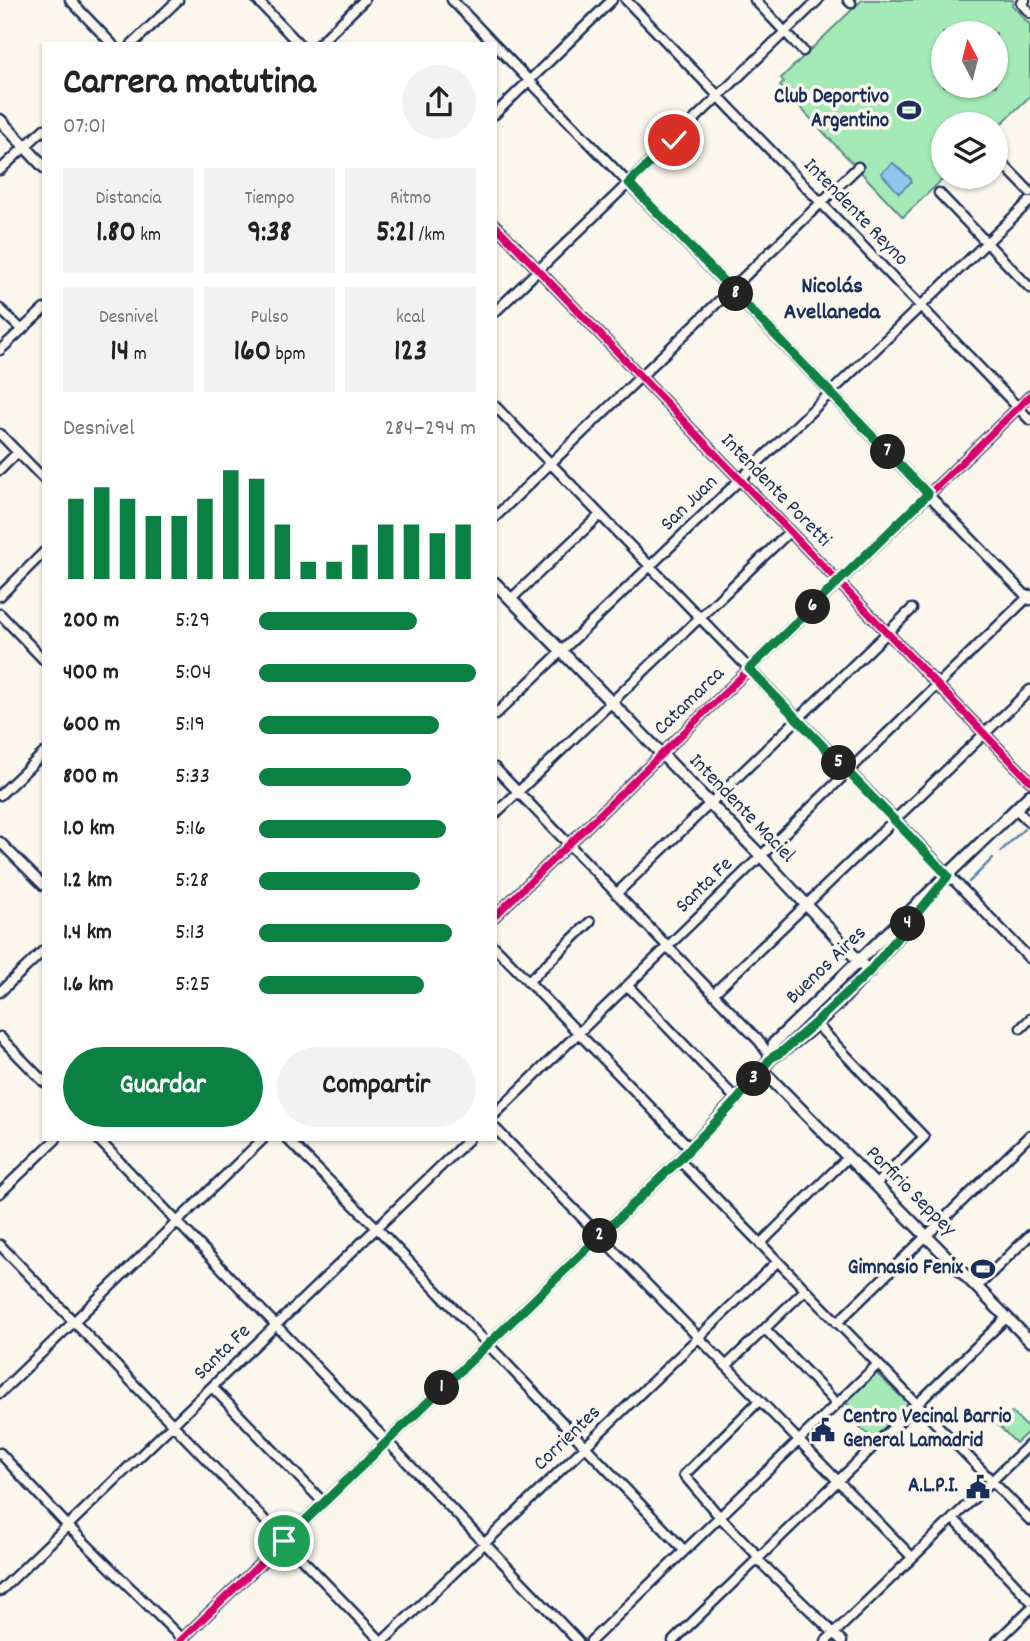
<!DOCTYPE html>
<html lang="es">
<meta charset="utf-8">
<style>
:root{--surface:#fff;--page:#f2f2f2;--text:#222;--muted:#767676;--accent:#0b8043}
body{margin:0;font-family:Dekko,sans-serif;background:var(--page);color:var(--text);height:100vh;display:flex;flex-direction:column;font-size:26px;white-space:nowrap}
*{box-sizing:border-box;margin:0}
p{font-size:23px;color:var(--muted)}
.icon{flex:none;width:38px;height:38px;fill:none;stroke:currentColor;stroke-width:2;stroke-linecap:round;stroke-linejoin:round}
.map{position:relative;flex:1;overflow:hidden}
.panel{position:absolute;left:42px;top:42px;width:455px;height:1099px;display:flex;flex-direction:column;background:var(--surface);border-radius:0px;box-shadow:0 2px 5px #0004}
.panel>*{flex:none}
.needle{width:46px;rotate:353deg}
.tools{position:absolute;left:931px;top:21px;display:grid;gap:14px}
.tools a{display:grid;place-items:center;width:77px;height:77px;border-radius:50%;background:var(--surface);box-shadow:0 2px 5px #0004;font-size:35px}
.pin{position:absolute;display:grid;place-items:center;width:60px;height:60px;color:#fff;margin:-30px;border:4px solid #fff;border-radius:50%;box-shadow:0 2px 7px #0007}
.km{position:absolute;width:35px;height:35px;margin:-18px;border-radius:50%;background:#222;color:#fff;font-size:19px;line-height:35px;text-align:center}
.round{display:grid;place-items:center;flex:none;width:74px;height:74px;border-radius:37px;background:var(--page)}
.summary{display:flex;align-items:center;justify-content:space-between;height:119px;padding:0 21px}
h1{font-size:38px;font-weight:700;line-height:52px}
.metrics{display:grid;grid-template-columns:repeat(3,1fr);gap:10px;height:119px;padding:7px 21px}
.metrics div{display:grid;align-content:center;border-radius:0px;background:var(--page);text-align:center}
.metrics b{font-size:30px;font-weight:700}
.metrics small{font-size:19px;font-weight:400}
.metrics p{font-size:19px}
.chart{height:196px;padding:14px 21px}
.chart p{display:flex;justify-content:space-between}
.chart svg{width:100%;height:126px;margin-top:7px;stroke:var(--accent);stroke-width:6}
.button{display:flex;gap:14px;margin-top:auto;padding:14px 21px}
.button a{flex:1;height:80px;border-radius:42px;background:var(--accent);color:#fff;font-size:28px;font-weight:700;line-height:80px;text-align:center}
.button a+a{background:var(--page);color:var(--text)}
ul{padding:0 21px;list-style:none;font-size:23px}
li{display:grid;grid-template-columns:112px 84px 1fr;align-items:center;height:52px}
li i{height:18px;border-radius:9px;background:var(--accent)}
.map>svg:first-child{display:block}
.green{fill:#a4eab7;stroke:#608c8a;stroke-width:2;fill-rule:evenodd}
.water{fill:#8ec8ee;stroke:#608bb4;stroke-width:2}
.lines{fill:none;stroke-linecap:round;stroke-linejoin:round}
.stream{stroke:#608bb4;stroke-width:2.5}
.minor-casing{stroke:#1b2f5e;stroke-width:13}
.major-casing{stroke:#1b2f5e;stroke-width:15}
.minor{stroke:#fbf7ec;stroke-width:8}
.major{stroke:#fbf7ec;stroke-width:10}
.cycleway-casing{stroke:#fbf7ec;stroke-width:11}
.cycleway{stroke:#d6006c;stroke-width:7}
.route-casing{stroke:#fff;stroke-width:14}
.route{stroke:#0b8043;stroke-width:9}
.labels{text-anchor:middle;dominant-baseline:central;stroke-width:7;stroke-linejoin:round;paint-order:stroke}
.poi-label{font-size:21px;font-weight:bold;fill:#1b2f5e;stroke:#fbf7ec;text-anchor:end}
.street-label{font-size:21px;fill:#1b2f5e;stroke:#fbf7ec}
.neighbourhood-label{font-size:23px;font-weight:bold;fill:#1b2f5e;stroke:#fbf7ec}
</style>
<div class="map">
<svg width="1030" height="1641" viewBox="0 0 1030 1641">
<rect width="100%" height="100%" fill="#fbf7ec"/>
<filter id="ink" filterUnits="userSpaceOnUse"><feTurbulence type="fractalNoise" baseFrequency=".0143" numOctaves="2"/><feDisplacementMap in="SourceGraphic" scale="14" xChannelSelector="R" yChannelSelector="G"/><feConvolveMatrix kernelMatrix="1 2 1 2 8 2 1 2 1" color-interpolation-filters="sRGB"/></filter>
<g filter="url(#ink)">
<path class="green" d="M862,0H1013L1012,5L1030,25V96L996,129V124H943V177H945L903,217L780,86L784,82L781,78ZM943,33H996V86H943Z
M876,1373L908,1403L873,1440L858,1425L863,1419L845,1402Z
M1012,1412L1030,1430L1016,1443L998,1425Z"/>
<path class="water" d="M893,163L911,179V182L899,193L881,173Z"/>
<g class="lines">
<path class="stream" d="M1000,852L1024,829
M969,882L993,858"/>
<g class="minor-casing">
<path id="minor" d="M70,0L112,44
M257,0L299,44
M452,0L494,44
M626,0L1030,420
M755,0L803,51
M848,0L851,3
M1025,0L1021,3L1030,13
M132,44L178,0
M319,44L364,0
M495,45L1030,600
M495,114L612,0
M996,157L1030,192
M0,170L44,129
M939,193L1030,288
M495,225L1030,781
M0,309L22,330
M495,312L818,0
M0,350L44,309
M495,406L1030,959
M0,434L44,479
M0,470L18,452
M495,517L858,167
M0,596L44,552
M511,599L600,515
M0,614L44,660
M495,715L1030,201
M495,768L760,1042L771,1058
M0,795L44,753
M1016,809L1030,823
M495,814L789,532
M0,842L44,886
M616,894L912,609
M495,916L1030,396
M495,947L690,1148
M528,982L590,922
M628,986L737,1100
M0,992L44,950
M713,994L1030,690
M815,1023L924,1137L875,1185
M1021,1028L1030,1019
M0,1037L44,1082
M495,1114L1030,595
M495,1128L912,1557
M98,1139L578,1641
M287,1139L377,1228L684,1550
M679,1160L1030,1520
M0,1193L56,1139
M760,1244L848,1157
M0,1245L381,1641
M977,1287L1030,1235
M837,1323L1030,1135
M765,1329L836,1403
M726,1366L805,1290
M212,1387L323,1502
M0,1393L263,1139
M759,1401L684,1475L719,1516L759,1557
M0,1453L68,1526L184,1641
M953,1518L1030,1600
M757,1559L842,1641
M0,1591L469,1139
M180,1641L679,1160L762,1070
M383,1641L777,1262
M591,1641L877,1365
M673,1641L1007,1317
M826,1641L1030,1444
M997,1641L1030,1609"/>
</g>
<g class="major-casing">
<path id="major" d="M0,120L44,167
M495,583L761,856L869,972
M1030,795L774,1043L771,1058L762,1070L1030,1341
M771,1058C824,1027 877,962 917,914"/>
</g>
<use href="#minor" class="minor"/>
<use href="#major" class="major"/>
<g class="cycleway-casing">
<path id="cycleway" d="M495,225L1030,781
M495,916L1030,396
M180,1641L679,1160L762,1070"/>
</g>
<use href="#cycleway" class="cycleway"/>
</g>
</g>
<g class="lines" filter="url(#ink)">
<g class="route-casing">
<path id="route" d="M284,1541L679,1160L737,1100L771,1058L783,1051L815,1023L869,972L948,876L749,669L928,494L629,183L674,140"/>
</g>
<use href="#route" class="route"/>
</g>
<defs>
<g id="stadium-bare" transform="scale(1.89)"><path d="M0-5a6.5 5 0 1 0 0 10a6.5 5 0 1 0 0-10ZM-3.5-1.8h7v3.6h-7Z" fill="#1b2f5e" stroke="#fbf7ec" stroke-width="2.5" paint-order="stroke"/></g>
<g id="civic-bare" transform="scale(1.89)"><path d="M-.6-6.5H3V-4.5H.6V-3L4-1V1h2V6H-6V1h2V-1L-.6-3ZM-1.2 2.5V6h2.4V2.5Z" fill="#1b2f5e" stroke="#fbf7ec" stroke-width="2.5" paint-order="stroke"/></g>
</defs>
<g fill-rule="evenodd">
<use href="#stadium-bare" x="909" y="110"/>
<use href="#stadium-bare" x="983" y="1269"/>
<use href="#civic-bare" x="823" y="1430"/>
<use href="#civic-bare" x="978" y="1487"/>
</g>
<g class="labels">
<g class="poi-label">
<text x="889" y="98">Club Deportivo<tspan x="889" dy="24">Argentino</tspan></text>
<text x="963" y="1269">Gimnasio Fenix</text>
<text x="843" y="1418" text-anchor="start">Centro Vecinal Barrio<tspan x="843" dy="24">General Lamadrid</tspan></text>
<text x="958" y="1487">A.L.P.I.</text>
</g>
<g class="street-label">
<text transform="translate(855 213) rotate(46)">Intendente Reyno</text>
<text transform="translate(775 491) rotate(46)">Intendente Poretti</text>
<text transform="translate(690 504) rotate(-44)">San Juan</text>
<text transform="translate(690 702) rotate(-44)">Catamarca</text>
<text transform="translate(741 809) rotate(46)">Intendente Maciel</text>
<text transform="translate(705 886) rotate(-44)">Santa Fe</text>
<text transform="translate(827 966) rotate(-44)">Buenos Aires</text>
<text transform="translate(910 1192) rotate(45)">Porfirio Seppey</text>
<text transform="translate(223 1353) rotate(-44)">Santa Fe</text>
<text transform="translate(568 1439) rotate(-44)">Corrientes</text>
</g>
<g class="neighbourhood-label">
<text x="832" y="287">Nicolás<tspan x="832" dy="26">Avellaneda</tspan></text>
</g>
</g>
</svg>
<div class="tools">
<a><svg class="needle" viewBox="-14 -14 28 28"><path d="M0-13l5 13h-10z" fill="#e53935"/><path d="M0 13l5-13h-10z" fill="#767676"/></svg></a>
<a><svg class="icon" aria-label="layers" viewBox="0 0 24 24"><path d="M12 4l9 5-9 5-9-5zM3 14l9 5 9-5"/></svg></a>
</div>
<div class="pin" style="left:284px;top:1541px;background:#1e9e55"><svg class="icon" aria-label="arrive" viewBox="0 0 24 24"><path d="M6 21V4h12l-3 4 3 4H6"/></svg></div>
<div class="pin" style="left:674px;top:140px;background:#d93025"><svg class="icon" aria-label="check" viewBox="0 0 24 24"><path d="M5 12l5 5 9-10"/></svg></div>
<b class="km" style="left:442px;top:1388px">1</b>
<b class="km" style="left:600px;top:1236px">2</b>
<b class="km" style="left:754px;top:1079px">3</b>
<b class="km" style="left:908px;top:924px">4</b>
<b class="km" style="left:839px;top:763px">5</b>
<b class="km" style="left:813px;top:607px">6</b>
<b class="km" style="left:888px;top:452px">7</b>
<b class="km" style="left:736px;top:294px">8</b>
<section class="panel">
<div class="summary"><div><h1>Carrera matutina</h1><p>07:01</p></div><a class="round"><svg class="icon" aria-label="share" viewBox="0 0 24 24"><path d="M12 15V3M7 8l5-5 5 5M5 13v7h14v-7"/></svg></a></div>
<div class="metrics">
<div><p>Distancia</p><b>1.80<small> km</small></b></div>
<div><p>Tiempo</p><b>9:38</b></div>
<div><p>Ritmo</p><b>5:21<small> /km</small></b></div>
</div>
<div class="metrics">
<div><p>Desnivel</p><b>14<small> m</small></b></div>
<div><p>Pulso</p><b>160<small> bpm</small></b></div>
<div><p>kcal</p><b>123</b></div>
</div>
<div class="chart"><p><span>Desnivel</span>284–294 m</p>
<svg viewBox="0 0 160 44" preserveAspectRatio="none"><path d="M5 44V16M15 44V12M25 44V16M35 44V22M45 44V22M55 44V16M65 44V6M75 44V9M85 44V25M95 44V38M105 44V38M115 44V32M125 44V25M135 44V25M145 44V28M155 44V25"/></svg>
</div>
<ul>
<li><b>200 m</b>5:29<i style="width:73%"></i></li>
<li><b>400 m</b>5:04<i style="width:100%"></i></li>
<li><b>600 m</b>5:19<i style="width:83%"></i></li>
<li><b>800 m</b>5:33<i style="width:70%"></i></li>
<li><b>1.0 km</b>5:16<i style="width:86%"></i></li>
<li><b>1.2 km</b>5:28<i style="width:74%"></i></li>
<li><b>1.4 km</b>5:13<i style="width:89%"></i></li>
<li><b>1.6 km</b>5:25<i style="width:76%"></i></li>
</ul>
<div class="button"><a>Guardar</a><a>Compartir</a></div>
</section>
</div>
